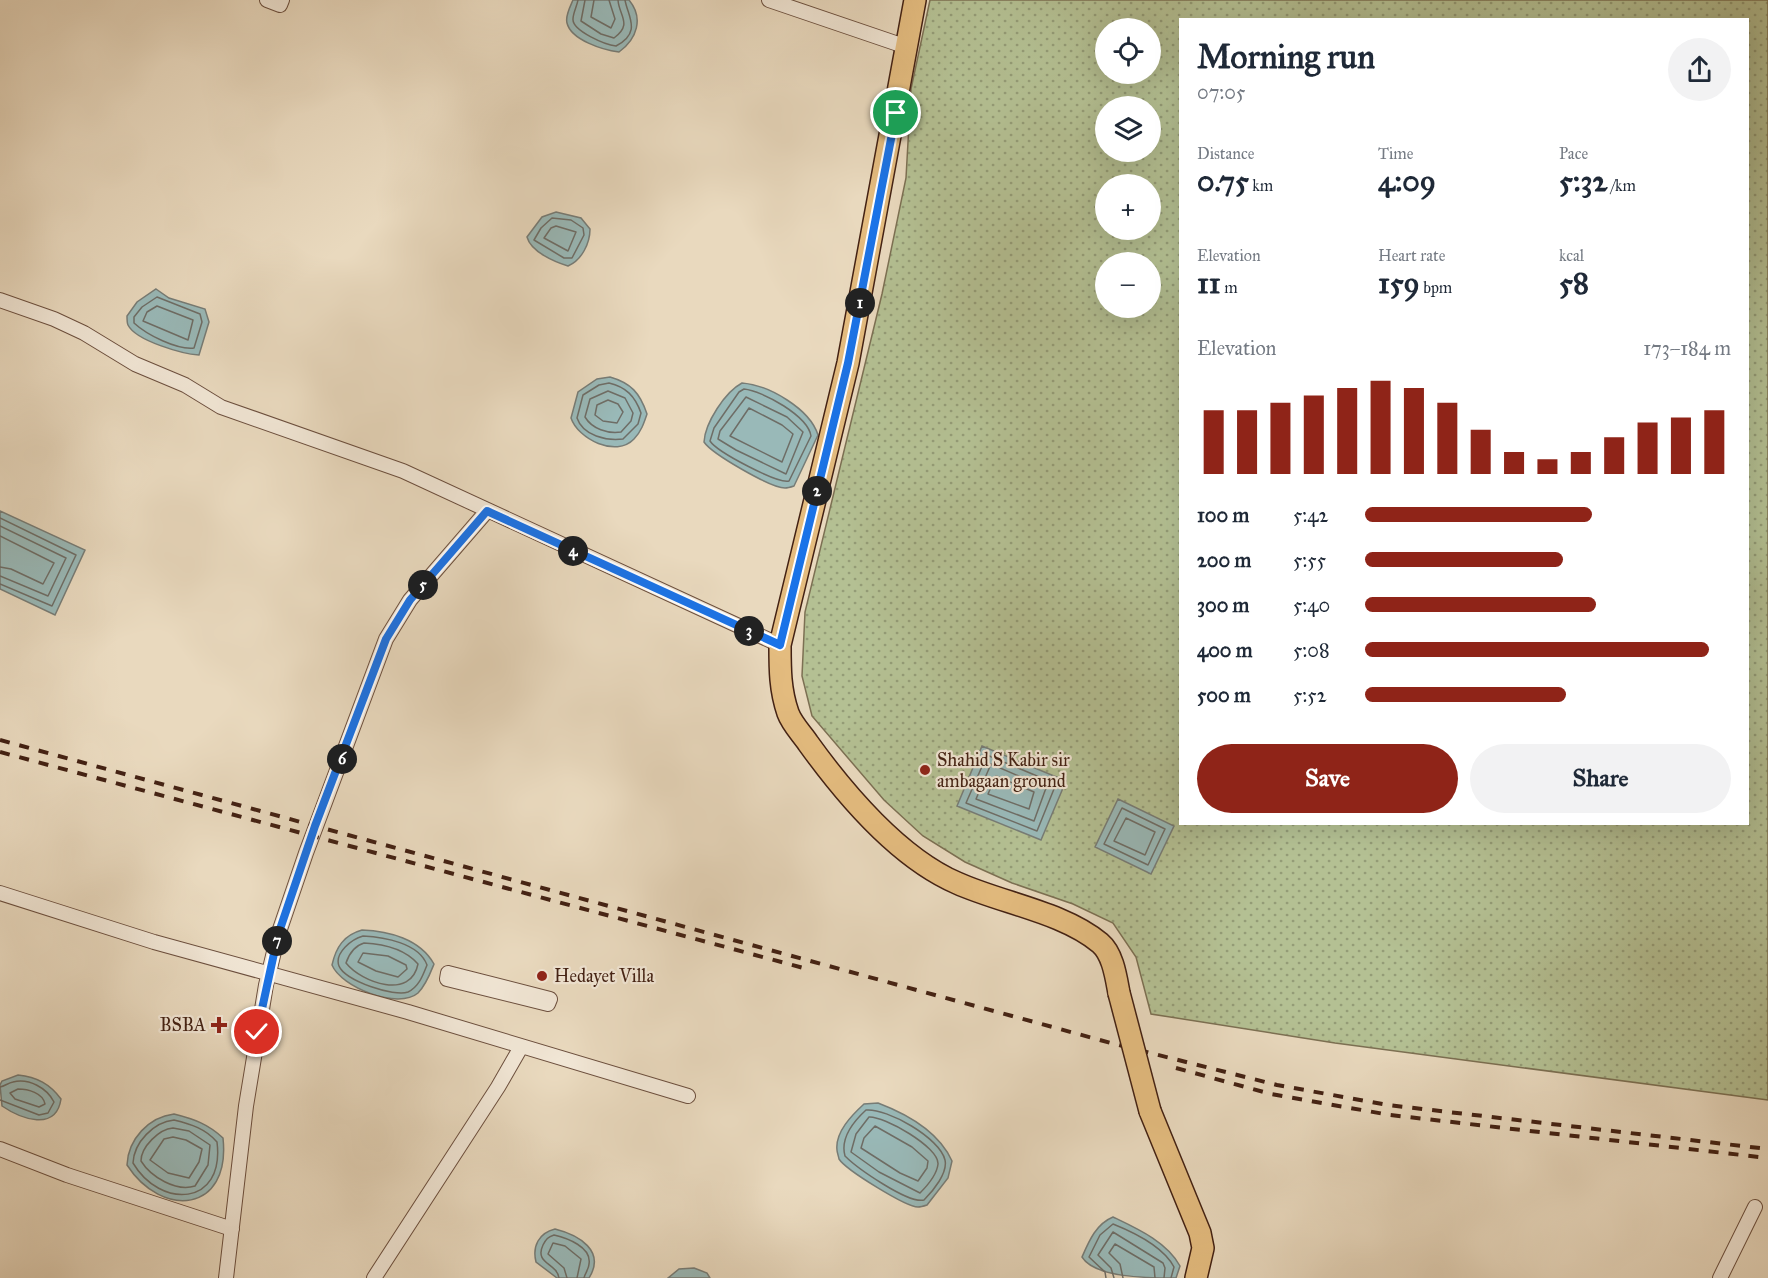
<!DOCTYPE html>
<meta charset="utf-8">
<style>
:root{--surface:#fff;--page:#f2f2f3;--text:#1f2937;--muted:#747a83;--accent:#8f2418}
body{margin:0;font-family:"IM FELL Great Primer",serif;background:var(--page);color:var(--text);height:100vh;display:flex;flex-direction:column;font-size:22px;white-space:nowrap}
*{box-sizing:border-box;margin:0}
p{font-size:20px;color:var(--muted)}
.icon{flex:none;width:33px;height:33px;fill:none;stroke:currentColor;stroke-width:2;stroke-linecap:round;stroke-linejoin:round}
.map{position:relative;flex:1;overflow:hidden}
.details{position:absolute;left:1179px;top:18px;width:570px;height:807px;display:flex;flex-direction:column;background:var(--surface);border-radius:0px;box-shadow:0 6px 24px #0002}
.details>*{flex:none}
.fabs{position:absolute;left:1095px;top:18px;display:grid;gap:12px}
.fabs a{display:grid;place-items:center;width:66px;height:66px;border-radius:50%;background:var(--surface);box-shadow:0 6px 24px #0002;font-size:30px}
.pin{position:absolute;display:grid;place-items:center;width:51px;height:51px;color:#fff;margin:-26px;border:3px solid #fff;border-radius:50%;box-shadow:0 2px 6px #0007}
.km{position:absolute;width:30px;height:30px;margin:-15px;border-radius:50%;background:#222;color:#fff;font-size:16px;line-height:30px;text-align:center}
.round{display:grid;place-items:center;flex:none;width:63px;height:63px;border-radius:32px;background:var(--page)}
.overview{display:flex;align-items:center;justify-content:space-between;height:102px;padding:0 18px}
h1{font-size:33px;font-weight:700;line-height:45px}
.metrics{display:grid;grid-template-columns:repeat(3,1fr);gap:9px;height:102px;padding:6px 18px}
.metrics div{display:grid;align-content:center}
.metrics b{font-size:30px;font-weight:700}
.metrics small{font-size:16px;font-weight:400}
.metrics p{font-size:16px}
.chart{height:168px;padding:12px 18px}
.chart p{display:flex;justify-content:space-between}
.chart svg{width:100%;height:108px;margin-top:6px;stroke:var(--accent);stroke-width:6}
.cta{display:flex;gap:12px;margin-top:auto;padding:12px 18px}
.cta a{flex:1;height:69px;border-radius:36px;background:var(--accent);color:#fff;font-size:24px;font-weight:700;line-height:69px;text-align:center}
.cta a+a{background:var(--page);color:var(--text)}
ul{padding:0 18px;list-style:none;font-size:20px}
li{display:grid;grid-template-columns:96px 72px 1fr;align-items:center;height:45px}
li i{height:15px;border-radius:8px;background:var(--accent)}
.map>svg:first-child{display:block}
.park{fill:url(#park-dots);stroke:#7c7053;stroke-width:1.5;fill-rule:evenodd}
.water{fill:#99b9b8;stroke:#777c76;stroke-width:1.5}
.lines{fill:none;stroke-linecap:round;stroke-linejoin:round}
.shore{stroke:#6e6d66;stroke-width:1.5}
.minor-casing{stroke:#6c4f3e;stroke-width:16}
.primary-casing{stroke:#432113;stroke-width:24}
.minor{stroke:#f1e6d5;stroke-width:14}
.primary{stroke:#e4bc7f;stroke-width:21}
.rail{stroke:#432113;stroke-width:4;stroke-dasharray:10 10;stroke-linecap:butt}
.primary-bridge-casing{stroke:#432113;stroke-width:24;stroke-linecap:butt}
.primary-bridge{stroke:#e4bc7f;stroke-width:21}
.route-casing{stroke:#fff;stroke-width:12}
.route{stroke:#1a73e8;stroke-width:8}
.poi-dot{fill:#8f2418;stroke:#f1e6d5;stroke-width:2}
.labels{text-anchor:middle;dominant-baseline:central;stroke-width:4.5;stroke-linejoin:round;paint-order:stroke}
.poi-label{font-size:18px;fill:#432113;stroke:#f1e6d5;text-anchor:start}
</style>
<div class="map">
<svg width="1768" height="1278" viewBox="0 0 1768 1278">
<defs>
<pattern id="park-dots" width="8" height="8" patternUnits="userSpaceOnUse" patternTransform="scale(1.5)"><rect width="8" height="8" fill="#b4c093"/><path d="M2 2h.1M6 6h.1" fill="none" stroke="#949c77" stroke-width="1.8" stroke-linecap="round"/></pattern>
</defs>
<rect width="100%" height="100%" fill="#e9d9be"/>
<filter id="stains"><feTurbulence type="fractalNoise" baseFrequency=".00333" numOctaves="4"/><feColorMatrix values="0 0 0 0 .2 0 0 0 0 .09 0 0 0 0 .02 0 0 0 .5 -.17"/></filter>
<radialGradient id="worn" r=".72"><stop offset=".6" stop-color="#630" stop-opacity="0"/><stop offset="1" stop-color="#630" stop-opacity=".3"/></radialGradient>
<path class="park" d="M930,0H1768V1100L1335,1043L1151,1014L1136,957L1113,923L1073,904L1012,883L965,862L923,836L884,800L812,716L802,676L805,612L882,294L906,178L911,89ZM1180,20H1748V824H1180ZM1106,28H1150V74H1106ZM1106,106H1150V152H1106ZM1106,184H1150V230H1106ZM1106,262H1150V308H1106Z"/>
<path class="water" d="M573,0H629C644,18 637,39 619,52C603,50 571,40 567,23C565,16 570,7 573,0Z
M556,212L581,218L590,229C590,243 582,260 568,266C555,262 531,252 527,237L542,217Z
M156,289L169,298L205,309L209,322L199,355C183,354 136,341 128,325C127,323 127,319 127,316L137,302Z
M610,377C631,383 640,393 647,414C644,423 641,432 634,439C616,458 578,439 571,418L578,392L597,379Z
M742,383C769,385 810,409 818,435L794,486C791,487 787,488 785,488C771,488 712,454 704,442C705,423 725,392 742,383Z
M0,511L85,550L55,615L0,589Z
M982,746L1066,781L1041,840L957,806Z
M1118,799L1174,826L1151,874L1095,847Z
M362,930C389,931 420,939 434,964C430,974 426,985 418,993C398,1010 341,987 332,965C336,947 344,935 362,930Z
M18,1075C37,1077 50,1084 61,1099C56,1132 21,1119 2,1106L0,1085L2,1081Z
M878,1103C907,1114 939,1132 952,1161L948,1178L927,1205C924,1206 921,1207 918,1207C906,1207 846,1170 839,1159C839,1158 837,1152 837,1150C835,1132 852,1115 864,1104Z
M174,1114C194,1119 208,1124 223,1138C231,1213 162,1219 127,1165C128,1139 149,1117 174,1114Z
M1113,1217C1138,1229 1167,1242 1180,1266L1176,1278C1148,1278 1095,1278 1082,1257C1089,1241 1096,1224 1113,1217Z
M555,1229C579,1235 606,1251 589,1278H557L536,1262C532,1246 539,1233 555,1229Z
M694,1268L707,1273L710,1278H668L679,1269Z"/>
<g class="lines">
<path class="shore" d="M578,0C577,6 573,13 573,19C572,31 606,45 616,46C642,32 628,17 625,0
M585,0L581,21L601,34L614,38C633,24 619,16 618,0
M594,0L591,17L611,28L615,19L609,0
M552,218L571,220L583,228L584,235L572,258H564L534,240L541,228Z
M556,226L576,232L568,251L544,238L551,228Z
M157,297L200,314L202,322L194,348C177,350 147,335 134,323V317L142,307Z
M157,306L193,320L188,340L143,321L147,312Z
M609,383C626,387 635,396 641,413L638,424L623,439C607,441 583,436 577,418L583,395L599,385Z
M744,389C763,391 808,416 811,436L789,481C778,484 717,452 710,441L714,428L739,392Z
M608,391L625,398L633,413L631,421L621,432C608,434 592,429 585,417L590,399Z
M746,397L787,417L803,432L786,474L736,450L718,439L720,431Z
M608,400L618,404L623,412L617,423L603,421L595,415L597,405Z
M749,408L782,425L793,434L782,462L730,436Z
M0,518L76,555L52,606L0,584
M0,526L66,558L48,596L0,576
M0,536L54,563L43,584L11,569L0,567
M987,755L1056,784L1037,831L966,803Z
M991,764L1046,788L1034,821L976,799Z
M996,776L1034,792L1029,809L988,794Z
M1122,808L1165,829L1148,865L1104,844Z
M1126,818L1155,832L1145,855L1114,841Z
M363,936C384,937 419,943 427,965C423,975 419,987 408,992C394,997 345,981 339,966C334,953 352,939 363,936Z
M364,943C383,944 405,949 418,964C411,1000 362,983 346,963C349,954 354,946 364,943Z
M363,953L388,956L406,965L407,969L398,977L376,971L358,962Z
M0,1087C5,1086 8,1083 13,1082C29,1078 47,1088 54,1102L48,1113L39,1115L0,1100
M18,1089C28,1089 43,1093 45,1104L39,1107L15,1099L10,1093Z
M866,1110C887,1108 940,1138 945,1160C948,1173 933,1191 924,1200C908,1204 857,1168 845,1156C840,1138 854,1121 866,1110Z
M869,1117C884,1116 939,1147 938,1164C937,1174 927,1186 920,1193L879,1172L851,1152L856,1134Z
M174,1120C191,1124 206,1129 217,1142C225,1207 160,1209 133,1163C134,1142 154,1122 174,1120Z
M875,1126L912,1147L928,1161L927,1168L918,1181L900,1173L861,1148L864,1138Z
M173,1128L189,1131L210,1145L208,1165L195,1186C176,1192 151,1177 141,1161C141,1147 159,1129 173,1128Z
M173,1137L186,1140L202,1149L199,1162L189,1178L168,1173L150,1160L164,1139Z
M559,1278C557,1263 534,1264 543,1245C546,1239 548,1237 554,1235C567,1238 592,1247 589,1264C589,1269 585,1273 584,1278
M567,1278L564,1268L548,1254L553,1243L565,1246L581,1259L577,1278
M1106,1278L1105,1272L1089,1257L1100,1235L1113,1224C1133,1232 1163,1246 1174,1267L1171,1278
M1114,1278L1111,1268L1098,1255L1113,1232L1163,1263L1165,1268L1164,1278
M1123,1278L1120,1264L1109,1253L1115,1244L1154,1267L1155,1278"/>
<g class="minor-casing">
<path id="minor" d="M267,0L280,5L282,0
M769,0L907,47
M0,300L54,319L84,333L135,364L185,385L221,407L403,471L780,645
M0,893L154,942L408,1012L688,1096
M448,973L550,999L548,1004L447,979Z
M0,1149L67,1175L232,1229
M226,1278L246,1106L266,985L278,935L306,853L386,639L410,600L487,511
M374,1278L498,1087L521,1047
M1720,1278L1755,1207"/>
</g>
<g class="primary-casing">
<path id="primary" d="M915,0L848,363L780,645C780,669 780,690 788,713C792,724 802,734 808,743C844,793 899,858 957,883C1001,903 1063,912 1100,943C1113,954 1116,977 1119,993
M1150,1111L1200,1233L1203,1248L1196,1278"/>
</g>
<use href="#minor" class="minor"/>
<use href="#primary" class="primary"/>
<path class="rail" d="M0,740L1111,1043L1277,1085L1388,1105L1768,1149
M0,752L811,970
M1176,1068L1271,1094L1390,1115L1768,1158"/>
<g class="primary-bridge-casing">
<path id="primary-bridge" d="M1119,993L1150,1111"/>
</g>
<use href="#primary-bridge" class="primary-bridge"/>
</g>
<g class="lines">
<g class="route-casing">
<path id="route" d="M257,1032L278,935L315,826L386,639L410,600L487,511L780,645L848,363L896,113"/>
</g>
<use href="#route" class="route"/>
</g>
<g class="poi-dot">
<circle cx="925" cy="770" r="6"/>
<circle cx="542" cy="976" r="6"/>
<path d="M216 1016h6v6h6v6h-6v6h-6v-6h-6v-6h6z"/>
</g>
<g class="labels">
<g class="poi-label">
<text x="937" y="760">Shahid S Kabir sir<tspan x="937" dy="21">ambagaan ground</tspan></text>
<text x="554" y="976">Hedayet Villa</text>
<text x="206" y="1025" text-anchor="end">BSBA</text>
</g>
</g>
<rect width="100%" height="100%" filter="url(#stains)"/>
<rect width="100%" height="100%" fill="url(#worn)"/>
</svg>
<div class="fabs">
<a><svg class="icon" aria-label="locate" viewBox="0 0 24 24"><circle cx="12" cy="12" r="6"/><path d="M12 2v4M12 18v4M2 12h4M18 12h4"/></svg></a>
<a><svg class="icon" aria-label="layers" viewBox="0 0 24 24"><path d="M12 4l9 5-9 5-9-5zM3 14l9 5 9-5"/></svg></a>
<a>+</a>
<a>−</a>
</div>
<div class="pin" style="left:896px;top:113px;background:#1e9e55"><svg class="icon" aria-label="arrive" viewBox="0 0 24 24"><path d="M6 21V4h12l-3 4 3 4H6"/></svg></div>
<div class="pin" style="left:257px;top:1032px;background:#d93025"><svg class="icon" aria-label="check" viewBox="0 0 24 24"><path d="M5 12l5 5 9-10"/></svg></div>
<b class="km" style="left:860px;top:303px">1</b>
<b class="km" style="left:817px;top:491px">2</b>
<b class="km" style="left:749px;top:631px">3</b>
<b class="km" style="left:573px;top:551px">4</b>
<b class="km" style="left:423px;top:585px">5</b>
<b class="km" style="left:342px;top:759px">6</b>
<b class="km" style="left:277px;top:941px">7</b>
<section class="details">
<div class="overview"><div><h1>Morning run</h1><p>07:05</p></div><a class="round"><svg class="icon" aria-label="share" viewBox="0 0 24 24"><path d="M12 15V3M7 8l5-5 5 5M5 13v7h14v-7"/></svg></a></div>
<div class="metrics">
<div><p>Distance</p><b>0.75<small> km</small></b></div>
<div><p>Time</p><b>4:09</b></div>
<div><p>Pace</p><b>5:32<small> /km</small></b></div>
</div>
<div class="metrics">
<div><p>Elevation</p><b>11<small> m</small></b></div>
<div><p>Heart rate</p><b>159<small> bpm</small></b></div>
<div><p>kcal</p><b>58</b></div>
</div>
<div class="chart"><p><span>Elevation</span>173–184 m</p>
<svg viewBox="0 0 160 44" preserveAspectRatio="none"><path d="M5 44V18M15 44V18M25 44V15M35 44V12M45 44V9M55 44V6M65 44V9M75 44V15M85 44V26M95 44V35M105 44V38M115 44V35M125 44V29M135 44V23M145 44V21M155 44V18"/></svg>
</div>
<ul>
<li><b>100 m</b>5:42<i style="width:62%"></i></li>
<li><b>200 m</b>5:55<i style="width:54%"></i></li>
<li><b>300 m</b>5:40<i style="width:63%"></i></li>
<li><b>400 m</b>5:08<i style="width:94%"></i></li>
<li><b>500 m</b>5:52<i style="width:55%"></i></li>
</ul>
<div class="cta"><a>Save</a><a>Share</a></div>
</section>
</div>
